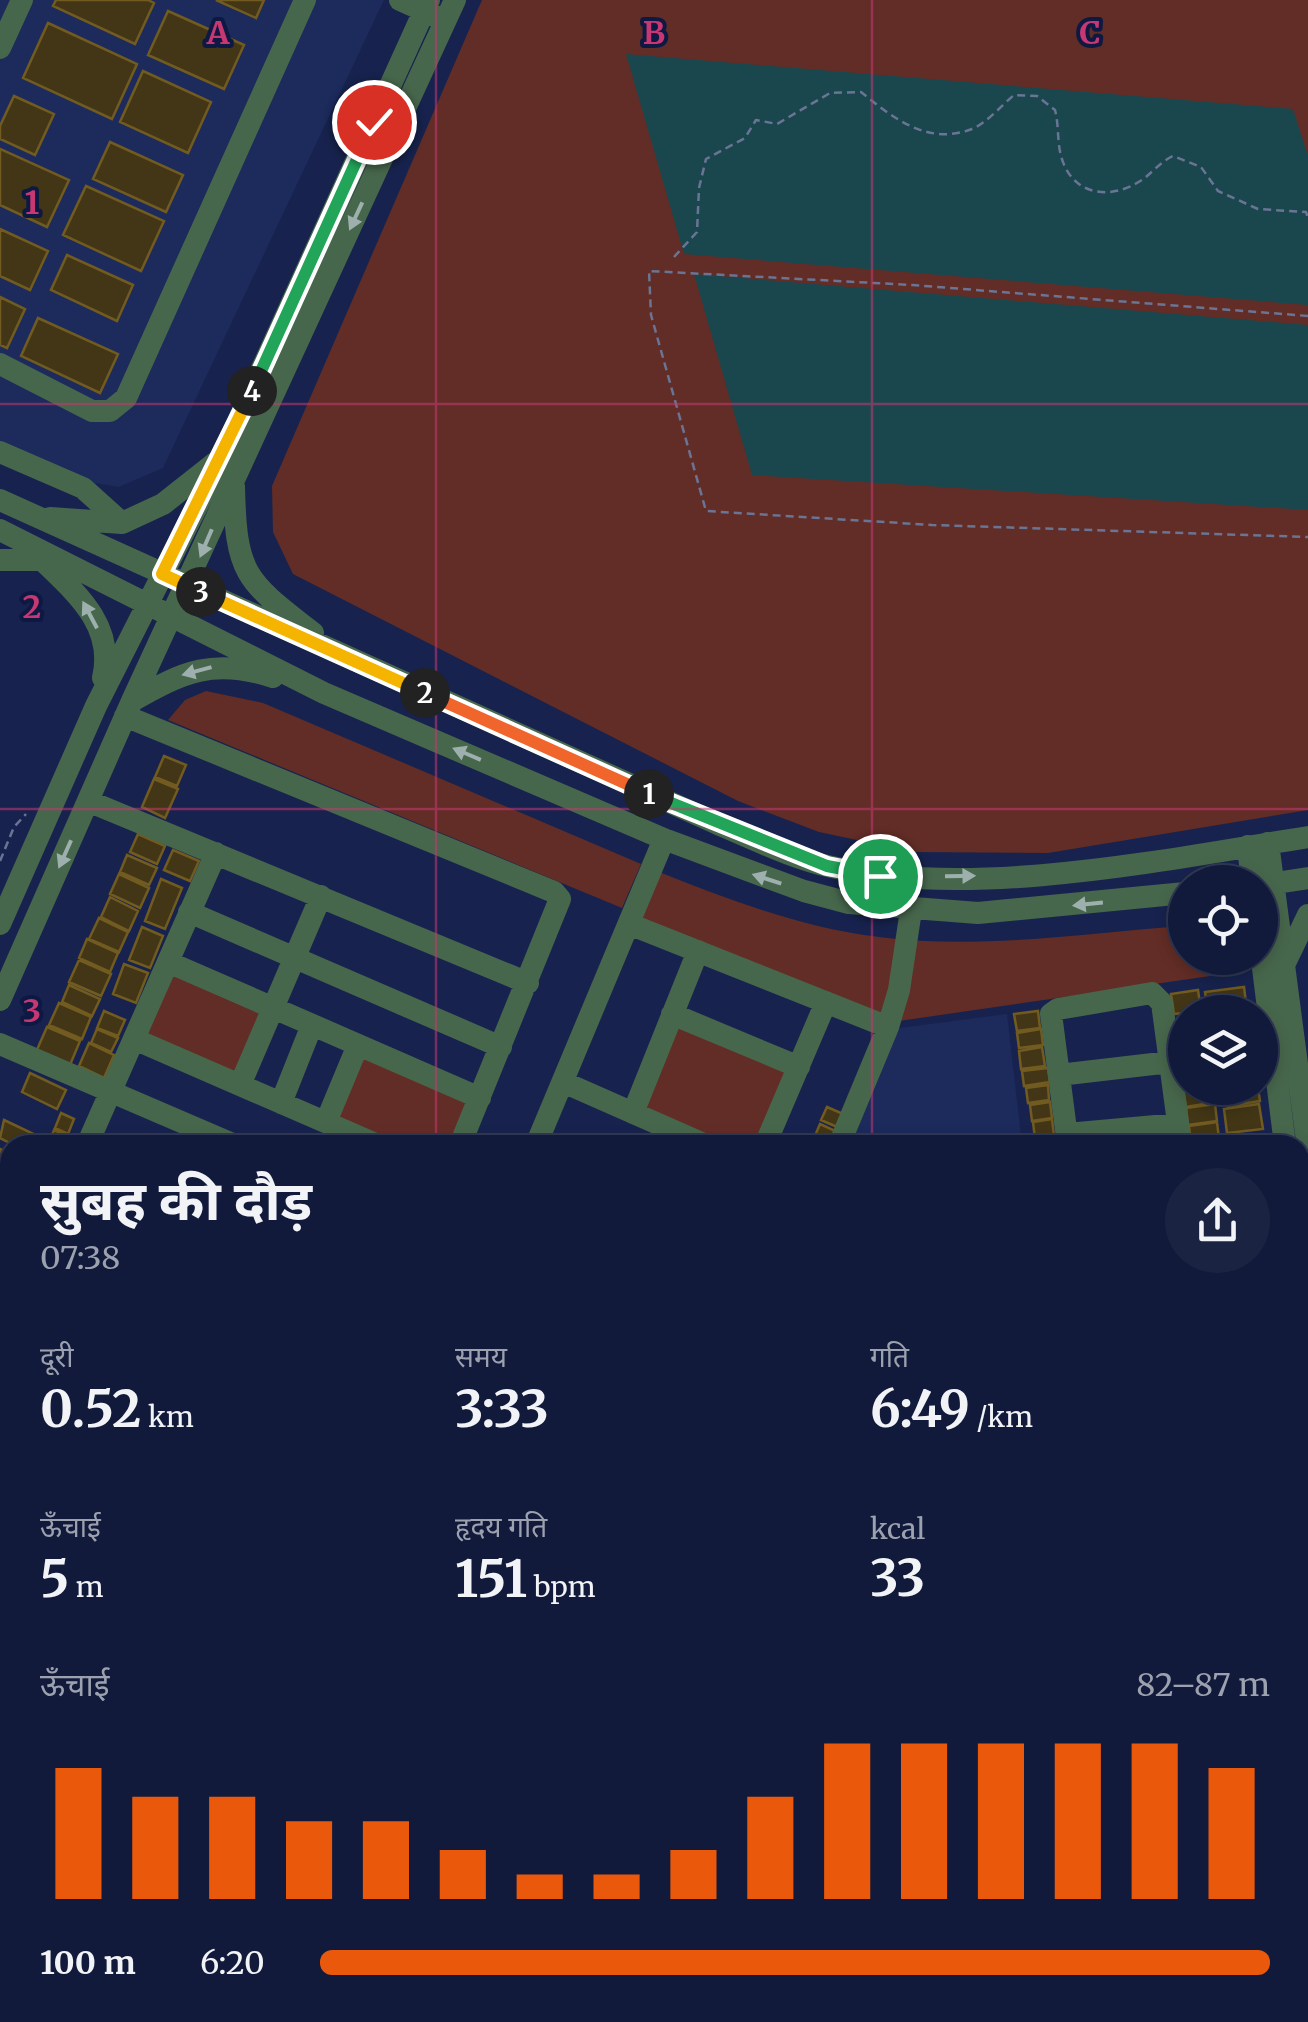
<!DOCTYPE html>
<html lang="hi">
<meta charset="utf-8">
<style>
:root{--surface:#111a3a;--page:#1a2342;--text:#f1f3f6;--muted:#9ca1af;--line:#303854;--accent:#ea580c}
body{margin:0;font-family:Merriweather,"Noto Sans Devanagari",serif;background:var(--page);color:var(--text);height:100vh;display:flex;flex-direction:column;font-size:38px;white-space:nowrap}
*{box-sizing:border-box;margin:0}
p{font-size:32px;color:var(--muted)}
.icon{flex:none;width:55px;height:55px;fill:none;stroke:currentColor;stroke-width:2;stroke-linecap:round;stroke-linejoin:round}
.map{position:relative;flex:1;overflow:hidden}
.side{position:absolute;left:0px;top:1135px;width:1310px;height:888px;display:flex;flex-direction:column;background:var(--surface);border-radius:30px 30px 0 0;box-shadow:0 5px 15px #0003,0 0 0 2px var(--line)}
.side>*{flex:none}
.controls{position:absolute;left:1168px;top:865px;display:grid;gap:20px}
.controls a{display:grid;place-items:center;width:110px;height:110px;border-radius:50%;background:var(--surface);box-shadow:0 5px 15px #0003,0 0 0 2px var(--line);font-size:50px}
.pin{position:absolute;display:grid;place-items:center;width:85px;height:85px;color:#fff;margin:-42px;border:5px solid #fff;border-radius:50%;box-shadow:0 2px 10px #0007}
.km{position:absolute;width:50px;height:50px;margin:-25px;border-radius:50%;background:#222;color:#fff;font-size:28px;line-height:50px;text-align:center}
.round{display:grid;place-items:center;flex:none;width:105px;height:105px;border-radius:52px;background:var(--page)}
.headline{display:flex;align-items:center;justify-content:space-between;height:170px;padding:0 40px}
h1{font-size:55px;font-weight:700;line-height:75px}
.stats{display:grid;grid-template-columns:repeat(3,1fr);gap:15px;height:170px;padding:10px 40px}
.stats div{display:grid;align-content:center}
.stats b{font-size:50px;font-weight:700}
.stats small{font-size:28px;font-weight:400}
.stats p{font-size:28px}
.chart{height:280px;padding:20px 40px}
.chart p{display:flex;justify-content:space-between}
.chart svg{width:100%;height:180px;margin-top:10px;stroke:var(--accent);stroke-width:6}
ul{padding:0 40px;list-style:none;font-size:32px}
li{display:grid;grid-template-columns:160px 120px 1fr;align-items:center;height:75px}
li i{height:25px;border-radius:12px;background:var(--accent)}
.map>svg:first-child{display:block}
.built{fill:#1c2a5c}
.green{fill:#622d26}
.water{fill:#1a474e}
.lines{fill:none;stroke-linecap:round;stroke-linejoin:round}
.canal{stroke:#1a474e;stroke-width:18}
.building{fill:#423616;stroke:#715b20;stroke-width:2.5}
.path{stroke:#6a7494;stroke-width:2.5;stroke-dasharray:8 5;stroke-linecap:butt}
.minor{stroke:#47674c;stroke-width:22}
.oneway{fill:#9eb0ad}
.split-1-casing{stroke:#fff;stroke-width:20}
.split-2-casing{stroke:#fff;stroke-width:20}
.split-3-casing{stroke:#fff;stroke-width:20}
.split-4-casing{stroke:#fff;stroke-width:20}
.split-5-casing{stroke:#fff;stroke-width:20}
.split-1{stroke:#22a559;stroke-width:12}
.split-2{stroke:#f0652b;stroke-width:12}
.split-3{stroke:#f5b400;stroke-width:12}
.split-4{stroke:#f5b400;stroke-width:12}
.split-5{stroke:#22a559;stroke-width:12}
.grid{fill:none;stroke:#c73873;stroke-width:2.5;stroke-opacity:0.55}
.grid-label{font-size:32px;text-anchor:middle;font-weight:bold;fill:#c73873;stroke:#0e1943;stroke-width:8;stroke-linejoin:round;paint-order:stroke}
</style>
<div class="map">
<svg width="1308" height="2022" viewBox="0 0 1308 2022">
<rect width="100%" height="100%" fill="#17234e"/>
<path class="built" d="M0,0H384L163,468L119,487L76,480L0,446Z
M1007,1014L1022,1145H851L899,1028Z
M1300,1672L1308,1675V1985L1300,1982Z"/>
<path class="green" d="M482,0H1308V810L1048,853L914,852L819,832L738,801L293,574L273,532L272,486Z
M206,691L263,703L641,864L622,908L168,720L185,700Z
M659,872C730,900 803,928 879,937C979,950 1085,933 1185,926V958H1236L1238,972L892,1022L638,919Z
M172,969L265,1008L235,1077L143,1038Z
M676,1020L791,1069L759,1145H720L637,1110Z
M360,1053L470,1099L451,1145H390L331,1120Z"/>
<path class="water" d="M626,54L1293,109L1308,156V305L684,254Z
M694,274L1308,325V510L752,475Z"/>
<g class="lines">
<path class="canal" d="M1300,1649L1308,1652
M0,1945L10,1920"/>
</g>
<path class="building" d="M56,0H148L154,3L135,44L53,6Z
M216,0H264L256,18Z
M168,11L244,45L224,89L148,55Z
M48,23L137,64L112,119L23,78Z
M143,71L211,102L188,153L120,122Z
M14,96L54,114L35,155L0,139V126Z
M110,142L183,175L166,212L93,179Z
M0,149L69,180L47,227L0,205Z
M86,186L164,221L141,271L63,235Z
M0,229L48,251L30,290L0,276Z
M67,255L133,285L117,321L51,290Z
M0,297L25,309L7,348L0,345Z
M38,318L118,354L100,393L21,356Z
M164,756L186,765L177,786L155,777Z
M154,779L178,789L165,818L142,807Z
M138,834L165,846L157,864L130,852Z
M173,850L199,861L190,881L164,870Z
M127,855L157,868L149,885L120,872Z
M119,874L149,888L140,908L110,894Z
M161,879L182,888L165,929L145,921Z
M110,897L138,911L129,931L101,917Z
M99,918L128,932L119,952L89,939Z
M142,927L163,936L150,968L129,960Z
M87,939L118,953L110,972L79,958Z
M79,960L111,974L101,996L69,982Z
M124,964L148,973L136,1003L113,994Z
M69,985L100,999L92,1016L62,1002Z
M1244,987L1247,1011L1208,1012L1205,992Z
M1198,990L1201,1011L1174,1014L1171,994Z
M59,1003L91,1017L82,1039L49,1025Z
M104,1011L125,1020L118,1036L97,1028Z
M1038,1011L1040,1028L1017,1031L1014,1014Z
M47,1027L80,1041L70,1065L36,1052Z
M97,1029L118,1038L111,1052L91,1043Z
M1041,1029L1043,1045L1019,1048L1017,1033Z
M89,1043L114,1055L104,1078L79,1066Z
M1042,1047L1045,1066L1021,1069L1019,1051Z
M1048,1068L1050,1082L1024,1086L1022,1071Z
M30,1073L66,1090L57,1109L22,1092Z
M1048,1085L1049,1100L1028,1103L1026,1088Z
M1214,1088L1216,1102L1186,1107L1183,1089Z
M1226,1088H1258L1260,1101L1228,1106Z
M1050,1102L1052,1118L1032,1121L1030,1105Z
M1215,1104L1217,1121L1188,1125L1186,1108Z
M1259,1104L1263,1129L1227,1133L1224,1109Z
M827,1107L850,1117L844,1130L821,1120Z
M61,1113L74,1119L68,1134L55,1128Z
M1052,1119L1054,1136L1035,1139L1033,1122Z
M4,1120L38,1136L34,1145H14L0,1138Z
M1217,1122L1219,1139L1191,1143L1189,1126Z
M820,1124L842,1134L830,1145L814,1138Z
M54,1130L74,1140L72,1145H48Z
M0,1149L10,1153V1174L0,1169Z"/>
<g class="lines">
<path class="path" d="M674,257L697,232L699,188L706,159L745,138L756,120L777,124L830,93L861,92C892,117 926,145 969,130C985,125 1001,106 1014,95L1037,96L1055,110C1059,125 1057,141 1061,156C1072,196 1110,201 1142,180C1153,172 1160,162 1173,156L1201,167L1218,191L1258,209L1306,212L1308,218
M1308,316L912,285L649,271L651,315L706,511L932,525L1308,537
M0,861L14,827L26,814"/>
<path class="minor" d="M400,0L438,17
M0,48L22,0
M0,364L92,411H110L126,398L305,0
M0,452L83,488L122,523
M234,487C236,575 245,580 313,633
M0,500L718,824C754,839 793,859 832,867C975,899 1163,860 1308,837
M50,518L122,523L163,504L215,463
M0,530L324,693L664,839L804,891L849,903L978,913L1185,893
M35,553C71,589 116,622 103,678
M0,560H42
M132,701C184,671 214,658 273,677
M125,716L554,892L560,899L460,1145
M88,801L528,983
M1268,843L1308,1148
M1248,846L1252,882
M1262,885L1308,878
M189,912L501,1047
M0,924L96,706L222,457L429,0
M629,924L888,1027L839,1145
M1260,944L1285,1145
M168,962L480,1098
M1284,965L1308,915
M0,1000L132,701L455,0
M672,1014L799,1067
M888,1027L899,990L911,910
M134,1039L378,1145
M0,1044L235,1145
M1059,1075L1170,1062
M563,1082L706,1145
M240,1085L321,896
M281,1103L312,1025
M633,1113L698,951
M326,1122L358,1045
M1067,1134L1178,1124
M87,1145L216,853
M536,1145L664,839
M765,1145L826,1002
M1068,1145L1051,1014L1058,1009L1152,993L1162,1003L1181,1145
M1300,1260L1308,1323
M0,1342L10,1319
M0,1357L10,1361
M1300,1358L1308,1357
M0,1411L10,1415
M0,1481L10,1460
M1300,1523L1308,1521
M0,1553L10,1558
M3,1605L10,1590
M0,1660L10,1664
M0,1727L10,1705
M0,1971L10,1975
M107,2012L131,2022
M238,2012L239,2022
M394,2012L400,2022
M582,2012L590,2022
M609,2012L611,2022
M654,2012L659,2022
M1131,2012L1140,2022
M1299,2012L1308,2016
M189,2022L193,2012
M501,2022L515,2012
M900,2022L907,2012"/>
</g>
<defs><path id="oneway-solid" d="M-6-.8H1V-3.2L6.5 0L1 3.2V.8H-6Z" transform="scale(2.5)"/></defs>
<g class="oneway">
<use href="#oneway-solid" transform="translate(356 216) rotate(115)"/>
<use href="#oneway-solid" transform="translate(206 543) rotate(113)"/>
<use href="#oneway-solid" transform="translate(90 615) rotate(-118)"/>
<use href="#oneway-solid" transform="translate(197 671) rotate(165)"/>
<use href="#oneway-solid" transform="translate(467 754) rotate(-157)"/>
<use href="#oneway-solid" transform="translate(65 854) rotate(114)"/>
<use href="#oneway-solid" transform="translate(960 876) rotate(-1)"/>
<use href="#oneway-solid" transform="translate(767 879) rotate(-162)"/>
<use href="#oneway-solid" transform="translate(1088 904) rotate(174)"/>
</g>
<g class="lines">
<g class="split-1-casing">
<path id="split-1" d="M649,794L827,866L880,876"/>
</g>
<g class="split-2-casing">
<path id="split-2" d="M425,693L649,794"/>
</g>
<g class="split-3-casing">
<path id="split-3" d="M201,592L425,693"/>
</g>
<g class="split-4-casing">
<path id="split-4" d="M201,592L162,574L252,391"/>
</g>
<g class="split-5-casing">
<path id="split-5" d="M252,391L374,122"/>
</g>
<use href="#split-1" class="split-1"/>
<use href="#split-2" class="split-2"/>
<use href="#split-3" class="split-3"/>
<use href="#split-4" class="split-4"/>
<use href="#split-5" class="split-5"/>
</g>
<path class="grid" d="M436,0V1145M872,0V1145M0,404H1308M0,809H1308M0,1213H10M1300,1213H1308M0,1618H10M1300,1618H1308M436,2012V2022M872,2012V2022"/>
<g class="grid-label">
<text x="218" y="44">A</text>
<text x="654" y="44">B</text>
<text x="1090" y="44">C</text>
<text x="32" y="214">1</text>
<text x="32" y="618">2</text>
<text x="32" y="1022">3</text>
</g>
</svg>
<div class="controls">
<a><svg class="icon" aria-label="locate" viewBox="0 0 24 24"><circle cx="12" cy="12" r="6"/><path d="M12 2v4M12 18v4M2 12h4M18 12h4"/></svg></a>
<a><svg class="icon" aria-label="layers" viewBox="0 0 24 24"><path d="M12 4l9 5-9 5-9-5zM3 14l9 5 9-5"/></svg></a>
</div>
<div class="pin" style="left:880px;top:876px;background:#1e9e55"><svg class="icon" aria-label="arrive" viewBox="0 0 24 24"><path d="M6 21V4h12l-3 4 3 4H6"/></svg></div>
<div class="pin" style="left:374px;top:122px;background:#d93025"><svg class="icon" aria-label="check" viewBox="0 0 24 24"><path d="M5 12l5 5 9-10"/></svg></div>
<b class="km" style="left:649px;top:794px">1</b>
<b class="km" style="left:425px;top:693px">2</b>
<b class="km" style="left:201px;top:592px">3</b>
<b class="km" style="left:252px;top:391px">4</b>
<section class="side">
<div class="headline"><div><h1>सुबह की दौड़</h1><p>07:38</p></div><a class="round"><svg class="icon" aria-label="share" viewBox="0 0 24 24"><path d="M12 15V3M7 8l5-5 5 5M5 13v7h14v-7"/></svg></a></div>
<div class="stats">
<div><p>दूरी</p><b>0.52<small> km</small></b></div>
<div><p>समय</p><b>3:33</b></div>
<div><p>गति</p><b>6:49<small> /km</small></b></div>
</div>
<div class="stats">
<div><p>ऊँचाई</p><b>5<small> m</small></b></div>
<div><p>हृदय गति</p><b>151<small> bpm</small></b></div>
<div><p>kcal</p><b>33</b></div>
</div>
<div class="chart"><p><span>ऊँचाई</span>82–87 m</p>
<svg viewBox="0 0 160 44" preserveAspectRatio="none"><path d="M5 44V12M15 44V19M25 44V19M35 44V25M45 44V25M55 44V32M65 44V38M75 44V38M85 44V32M95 44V19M105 44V6M115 44V6M125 44V6M135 44V6M145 44V6M155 44V12"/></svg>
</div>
<ul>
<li><b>100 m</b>6:20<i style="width:100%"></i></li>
</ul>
</section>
</div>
